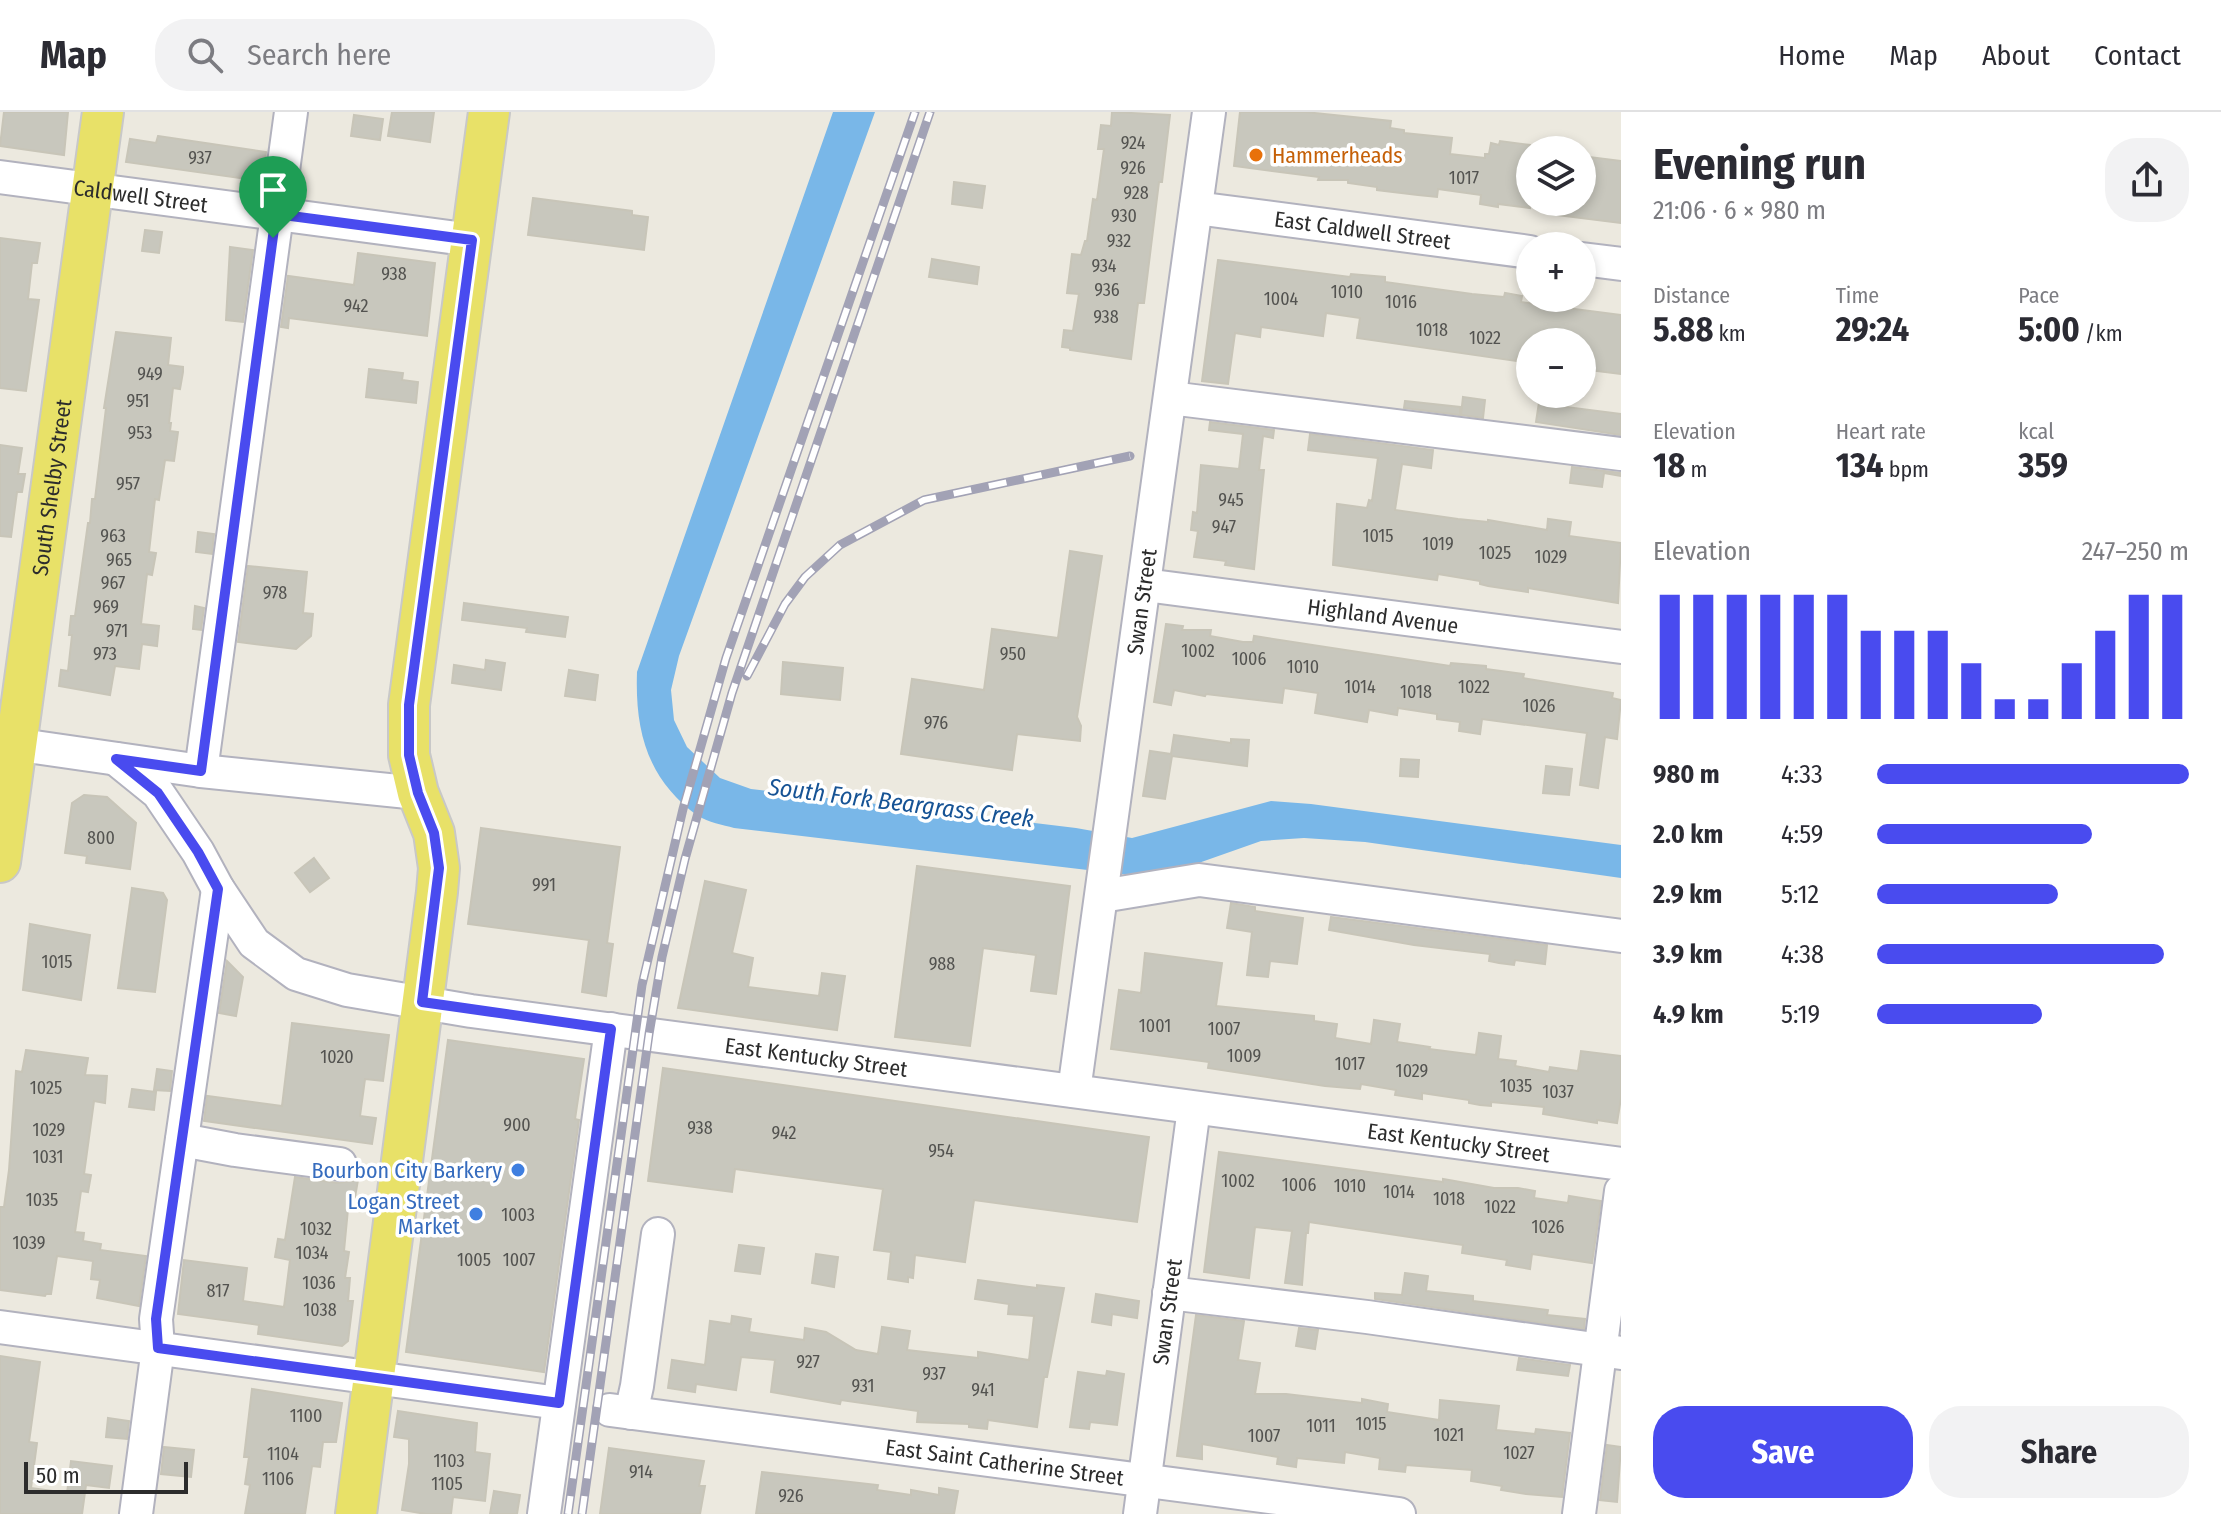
<!DOCTYPE html>
<meta charset="utf-8">
<style>
:root{--surface:#fff;--page:#f2f2f3;--text:#2b2b33;--muted:#7c7c81;--line:#e1e1e2;--accent:#494bef}
body{margin:0;font-family:"Fira Sans Condensed",sans-serif;background:var(--page);color:var(--text);height:100vh;display:flex;flex-direction:column;font-size:30px;white-space:nowrap}
*{box-sizing:border-box;margin:0}
p{font-size:26px;color:var(--muted)}
.icon{flex:none;width:44px;height:44px;fill:none;stroke:currentColor;stroke-width:2;stroke-linecap:round;stroke-linejoin:round}
.map{position:relative;flex:1;overflow:hidden}
.sheet{display:flex;flex-direction:column;background:var(--surface);width:600px}
.sheet>*{flex:none}
.buttons{position:absolute;left:1516px;top:24px;display:grid;gap:16px}
.buttons a{display:grid;place-items:center;width:80px;height:80px;border-radius:50%;background:var(--surface);box-shadow:0 4px 12px #0003;font-size:40px}
.scale{position:absolute;left:24px;bottom:20px;width:164px;box-sizing:border-box;padding-left:8px;border:4px solid #2c2c2c;border-top:0;font-size:22px;line-height:28px;white-space:nowrap;color:#2c2c2c;-webkit-text-stroke:6px #fff;paint-order:stroke}
.pin{position:absolute;display:grid;place-items:center;width:68px;height:68px;color:#fff;margin:-82px -34px;border-radius:50% 50% 50% 0;rotate:-45deg;box-shadow:0 0 8px #0007}
.pin .icon{rotate:45deg}
.round{display:grid;place-items:center;flex:none;width:84px;height:84px;border-radius:32px;background:var(--page)}
.headline{display:flex;align-items:center;justify-content:space-between;height:136px;padding:0 32px}
h1{font-size:44px;font-weight:700;line-height:60px}
.figures{display:grid;grid-template-columns:repeat(3,1fr);gap:12px;height:136px;padding:8px 32px}
.figures div{display:grid;align-content:center}
.figures b{font-size:34px;font-weight:700}
.figures small{font-size:22px;font-weight:400}
.figures p{font-size:22px}
.chart{height:224px;padding:16px 32px}
.chart p{display:flex;justify-content:space-between}
.chart svg{width:100%;height:144px;margin-top:8px;stroke:var(--accent);stroke-width:6}
.cta{display:flex;gap:16px;margin-top:auto;padding:16px 32px}
.cta a{flex:1;height:92px;border-radius:32px;background:var(--accent);color:#fff;font-size:32px;font-weight:700;line-height:92px;text-align:center}
.cta a+a{background:var(--page);color:var(--text)}
ul{padding:0 32px;list-style:none;font-size:26px}
li{display:grid;grid-template-columns:128px 96px 1fr;align-items:center;height:60px}
li i{height:20px;border-radius:10px;background:var(--accent)}
header{display:flex;align-items:center;gap:48px;box-sizing:border-box;height:112px;padding:0 40px;background:var(--surface);border-bottom:2px solid var(--line)}
header strong{font-size:38px}
nav{display:flex;gap:44px;margin-inline-start:auto;font-size:28px}
.search{width:560px;height:72px;background:var(--page);display:flex;align-items:center;gap:20px;box-sizing:border-box;padding:0 28px;border-radius:32px;color:var(--muted);font-size:30px}
main{display:flex;flex:1;min-height:0}
.map>svg:first-child{display:block}
.water{fill:#79b7e8}
.building{fill:#c8c7bd;stroke:#c8c5b8;stroke-width:2}
.lines{fill:none;stroke-linecap:round;stroke-linejoin:round}
.minor-casing{stroke:#b2b2be;stroke-width:36}
.major-casing{stroke:#c8c8c8;stroke-width:44}
.minor{stroke:#fff;stroke-width:32}
.major{stroke:#e8e168;stroke-width:40}
.rail-casing{stroke:#a2a2b5;stroke-width:9}
.rail{stroke:#fff;stroke-width:6;stroke-dasharray:18;stroke-linecap:butt}
.route-casing{stroke:#fff;stroke-width:16}
.route{stroke:#494bef;stroke-width:10}
.food-dot{fill:#e8710a;stroke:#fff;stroke-width:3}
.shop-dot{fill:#3f7fe0;stroke:#fff;stroke-width:3}
.labels{text-anchor:middle;dominant-baseline:central;stroke-width:7;stroke-linejoin:round;paint-order:stroke}
.number-label{font-size:18px;fill:#535350}
.food-label{font-size:22px;fill:#c56008;stroke:#fff;text-anchor:start}
.street-label{font-size:22px;fill:#2c2c2c;stroke:#fff}
.shop-label{font-size:22px;fill:#366cbe;stroke:#fff;text-anchor:end}
.water-label{font-size:24px;font-style:italic;fill:#165395;stroke:#fff}
</style>
<header>
<strong>Map</strong>
<div class="search"><svg class="icon" aria-label="search" viewBox="0 0 24 24"><circle cx="10" cy="10" r="6"/><path d="M15 15l6 6"/></svg>Search here</div>
<nav><a>Home</a><a>Map</a><a>About</a><a>Contact</a></nav>
</header>
<main>
<div class="map">
<svg width="1621" height="1402" viewBox="0 0 1621 1402">
<rect width="100%" height="100%" fill="#ece9df"/>
<path class="water" d="M833,0H875L679,544L671,578L674,608L687,635L720,666L751,677L1076,716L1132,726L1271,689L1311,692L1621,733V766L1365,730L1304,726L1261,729L1173,760L1138,764L734,716C723,713 708,710 698,704C647,667 635,619 637,560Z"/>
<path class="building" d="M4,0H68L64,43L0,34Z
M392,0H434L430,30L388,24Z
M1112,0L1170,3L1162,70H1159L1144,191H1138L1131,247L1070,238V236L1062,235L1064,218L1073,219L1079,182L1067,181L1072,142L1081,143L1085,129H1087L1093,87L1097,88L1104,37H1098L1101,13L1111,14Z
M1240,0H1305L1391,9L1390,16L1404,18V21L1452,26L1450,42L1485,46V42H1489L1491,31L1499,33L1500,29L1530,33V96L1498,92V95L1480,92L1481,83L1438,77L1437,85L1418,83L1377,78V75L1348,71V68H1318L1319,65L1234,54Z
M354,3L383,7L380,28L351,24Z
M158,24L266,40L262,69L126,50L130,27L156,31Z
M1589,45L1621,49V111L1548,102L1549,90H1582V49L1588,50Z
M954,70L985,74L982,96L952,92Z
M533,86L632,99V103L648,105L644,138L528,123Z
M145,118L162,120L159,141L142,139Z
M0,126L40,131L37,151H32L28,187L39,188L26,279L0,276Z
M230,135L253,138L243,210L226,208Z
M358,141L435,151L427,224L289,206L288,216L281,215L288,164L354,173Z
M932,147L979,155L977,172L929,165Z
M1218,148L1350,165L1351,162L1385,165V170L1472,182L1504,185L1505,181L1522,184L1521,190L1621,203V262L1582,257V230H1530V247L1517,245L1516,249L1357,226L1360,206L1326,201L1323,224L1261,215L1260,225L1235,221L1228,272L1202,269Z
M116,220L171,226L168,253L183,255V260L180,277L173,276L169,311H171L170,319L178,320L174,349L165,348L159,388L155,387L149,440L156,441L152,463L147,462L141,512L159,514L157,534L142,532L139,557L115,554L110,583L59,574L61,558L68,559L72,523H69L71,504H75L88,411H90L92,387H95L106,296H104Z
M369,257L403,261L402,268L418,270L416,291L366,285Z
M1540,284L1567,288L1566,295L1621,302V323L1536,310Z
M1463,285L1485,288L1483,306L1461,303Z
M1405,289L1460,295V303L1404,296Z
M1210,310L1274,318L1273,326L1263,324L1259,358H1264L1254,457L1225,453L1226,449L1194,445L1198,419L1191,418L1193,400L1197,401L1201,353L1239,357L1243,322L1209,318Z
M1310,322L1433,338L1431,356L1402,352L1395,398L1458,407L1488,410V408L1547,418L1548,407L1571,410L1569,424L1621,431L1618,491L1528,476V480L1488,474L1480,472V469L1438,462L1437,468L1333,453L1337,392L1367,396L1369,388L1372,389L1378,346L1308,338Z
M0,333L22,336L18,362H25L22,380H17L11,425L0,424Z
M1572,355L1621,361V364L1604,361L1602,375L1570,371Z
M198,420L214,422L212,442L196,440Z
M1070,439L1102,444L1077,605L1081,614L1080,629L1017,622L1012,658L901,642L912,567L984,578L992,517L1058,526Z
M248,454L307,460L303,501L313,502L311,524L296,537L238,530Z
M464,491L568,505L565,525L526,520L527,516L462,508Z
M195,494L204,496L201,518L193,517Z
M1166,512L1183,514L1182,518H1211L1210,524L1243,530H1253L1254,524L1450,554L1451,551L1486,554V557L1524,562L1523,566L1613,581L1612,586L1621,588L1617,627L1605,625L1598,676L1580,673L1587,621L1482,607L1480,622L1459,619L1460,610L1437,607V602L1398,596L1397,603L1369,598L1367,610L1315,601L1318,581L1284,576L1282,591L1206,582L1205,584L1174,578L1171,593L1154,590Z
M486,548L505,551L501,578L452,571L454,553L485,558Z
M783,550L843,556L840,588L781,582Z
M569,558L598,563L595,588L565,584Z
M1174,623L1231,631V627L1249,628L1247,654L1172,644L1165,687L1143,684L1150,639L1171,642Z
M1401,647L1419,648L1418,665L1400,664Z
M1546,654L1572,657L1569,683L1543,681Z
M84,683L107,685L136,711L130,757L86,751L87,744L65,741L72,691Z
M481,716L620,735L607,831L613,832L606,884L582,880L589,828L468,812Z
M314,746L329,766L310,780L295,761Z
M917,754L1070,774L1056,882L1031,879L1036,843L983,836L970,934L895,925Z
M705,769L746,778L732,841L753,846L748,875L819,884L822,861L845,864L837,918L678,896Z
M132,776L163,781L167,788L155,880L118,876Z
M1231,791L1255,795V799L1303,806L1297,852L1270,849L1268,865L1247,863L1252,820L1227,816Z
M1331,805L1547,833L1545,852L1515,848L1514,853L1499,851L1489,849L1490,842L1414,833L1329,818Z
M30,812L90,823L81,888L23,878Z
M1145,841L1222,851L1216,894L1314,904V909L1337,912L1335,926L1371,932L1374,908L1400,912L1397,930L1430,935L1429,937L1476,943L1479,921L1501,924L1498,947L1516,949L1515,954L1549,960L1550,955L1578,959L1581,939L1621,944V986L1617,1011L1597,1008V1011L1543,1002L1544,995L1491,990V994L1480,993L1469,991V988L1422,981V987L1395,983L1396,978L1361,972L1360,977L1325,974L1208,956L1209,950L1111,937L1119,878L1141,881Z
M227,849L243,865L236,904L219,901Z
M292,911L389,923L383,969L365,967L360,1004L376,1006L372,1032L204,1009L207,984L282,994Z
M448,928L584,947L575,1007L579,1008L544,1260L406,1240Z
M26,938L88,946L85,963L107,964L105,991L94,989L84,1062L91,1063L88,1080L81,1079L75,1120L84,1121L83,1129L101,1132L100,1138L146,1144L139,1194L97,1186L100,1168L91,1167L93,1149L57,1144L51,1182H46L45,1184L0,1178V1095H4L9,1058L16,959L22,960Z
M663,956L1149,1025L1137,1110L974,1088L965,1150L915,1143L913,1166L908,1165V1170L888,1167L891,1140L874,1138L883,1077L735,1057L732,1080L648,1069Z
M157,957L172,959L170,979L154,978Z
M132,977L156,980L154,998L129,995Z
M1219,1040L1443,1070V1067L1494,1076H1518L1535,1079L1534,1086L1568,1091L1569,1084L1601,1089L1592,1151L1532,1142L1530,1157L1506,1153L1507,1148L1462,1141L1463,1133L1309,1110L1308,1121H1306L1302,1173L1285,1171L1292,1119L1255,1115L1249,1166L1204,1160Z
M295,1065L337,1071L358,1068L353,1097H348L344,1139L349,1140L345,1166H350L348,1189H353L348,1229L342,1234L258,1222L259,1213L178,1202L184,1148L247,1156L243,1189L284,1195L290,1148L275,1145L278,1127L285,1128Z
M739,1133L764,1136L760,1162L735,1159Z
M816,1142L838,1145L834,1175L812,1171Z
M1405,1161L1428,1164L1426,1179L1473,1184V1189L1548,1198L1547,1203L1585,1207L1584,1217L1375,1187V1181L1402,1183Z
M978,1168L1037,1176V1173L1064,1176L1047,1265H1044L1037,1315L988,1308L987,1317L969,1315V1312L917,1310L918,1299L841,1288L840,1292L771,1280L775,1248L741,1245L736,1278L696,1272L695,1280L668,1276L672,1248L705,1253L710,1209L731,1212L732,1204L751,1207L749,1220L804,1228L805,1216L826,1220L856,1238L878,1242L882,1215L910,1219L907,1238L978,1246V1240L1029,1248L1034,1204L1008,1202L1009,1192L975,1187Z
M1096,1182L1139,1189L1137,1206L1112,1202L1111,1213L1092,1210Z
M1196,1203L1244,1209L1238,1248L1260,1251L1255,1282H1286L1362,1291V1287L1388,1292L1387,1300L1439,1308L1440,1288L1499,1294L1496,1318L1535,1322L1536,1317L1570,1321L1562,1385L1526,1382L1501,1378L1502,1374L1471,1369L1472,1358L1406,1353L1405,1360L1379,1357L1380,1346L1345,1340L1344,1351L1297,1346L1296,1355L1277,1352L1278,1345L1202,1332V1347L1177,1344Z
M1299,1216L1318,1218L1315,1237L1296,1234Z
M0,1244L40,1250L29,1330L37,1331L31,1376L67,1381L71,1349L112,1354L109,1376L86,1373L82,1402H0Z
M1519,1246L1570,1253L1568,1264L1517,1258Z
M1107,1259L1124,1262L1117,1313L1090,1310L1089,1317L1070,1315L1078,1260L1106,1264Z
M252,1277L342,1291L336,1330H323L320,1355L312,1354L305,1402H245L250,1373L245,1372L249,1345H244Z
M398,1299L477,1311L475,1340L490,1342L485,1389L453,1385L451,1402H426L402,1398L409,1352V1327L394,1325Z
M108,1306L129,1309L127,1327L106,1325Z
M1607,1333L1621,1335L1617,1390L1600,1388Z
M164,1335L194,1338L191,1365L161,1362Z
M609,1336L704,1349L699,1374H705L700,1402H600Z
M762,1360L878,1373L877,1378L911,1383V1378L939,1383V1376L958,1379L954,1402H756Z
M494,1379L520,1383L517,1402H490Z"/>
<g class="lines">
<g class="minor-casing">
<g id="minor">
<path id="s1" d="M0,65L472,128"/>
<path id="s2" d="M1196,96L1530,140"/>
<path d="M1582,147L1621,152"/>
<path d="M1170,286L1621,342"/>
<path id="s3" d="M1145,473L1621,535"/>
<path d="M0,630L201,659L418,681"/>
<path id="s4" d="M116,647L158,681L198,740L218,777L254,831L296,862L347,878L471,899L1621,1052"/>
<path d="M201,659L291,0"/>
<path d="M1102,784L1199,768L1621,824"/>
<path id="s5" d="M1074,979L1209,0"/>
<path d="M182,1028L235,1038L340,1052"/>
<path d="M1169,1181L1367,1205L1621,1241"/>
<path d="M0,1215L559,1291"/>
<path id="s6" d="M610,1298L1399,1402"/>
<path d="M631,1301L637,1274L658,1122"/>
<path d="M136,1402L158,1236L156,1207L218,777"/>
<path d="M544,1402L611,917"/>
<path id="s7" d="M1140,1402L1194,996"/>
<path d="M1579,1402L1621,1079"/>
</g>
</g>
<g class="major-casing">
<g id="major">
<path id="s8" d="M0,750L103,0"/>
<path d="M356,1402L437,780L439,756L434,721L418,681L409,643V593L489,0"/>
</g>
</g>
<use href="#minor" class="minor"/>
<use href="#major" class="major"/>
<g class="rail-casing">
<path id="rail" d="M747,564L785,492L805,465L840,433L924,388L1130,344
M568,1402L642,873L683,697L726,546L915,0
M582,1402L649,922L662,845L685,747L732,581L930,0"/>
</g>
<use href="#rail" class="rail"/>
</g>
<g class="lines">
<g class="route-casing">
<path id="route" d="M276,102L472,128L409,593V643L418,681L434,721L439,756L422,890L611,917L559,1291L158,1236L156,1207L218,777L198,740L158,681L116,647L201,659Z"/>
</g>
<use href="#route" class="route"/>
</g>
<circle class="food-dot" cx="1256" cy="43" r="8"/>
<g class="shop-dot">
<circle cx="518" cy="1058" r="8"/>
<circle cx="476" cy="1102" r="8"/>
</g>
<g class="labels">
<g class="number-label">
<text x="1133" y="31">924</text>
<text x="200" y="46">937</text>
<text x="1133" y="56">926</text>
<text x="1464" y="66">1017</text>
<text x="1136" y="81">928</text>
<text x="1124" y="104">930</text>
<text x="1119" y="129">932</text>
<text x="1104" y="154">934</text>
<text x="394" y="162">938</text>
<text x="1107" y="178">936</text>
<text x="1347" y="180">1010</text>
<text x="1281" y="187">1004</text>
<text x="1401" y="190">1016</text>
<text x="356" y="194">942</text>
<text x="1106" y="205">938</text>
<text x="1432" y="218">1018</text>
<text x="1485" y="226">1022</text>
<text x="150" y="262">949</text>
<text x="138" y="289">951</text>
<text x="140" y="321">953</text>
<text x="128" y="372">957</text>
<text x="1231" y="388">945</text>
<text x="1224" y="415">947</text>
<text x="113" y="424">963</text>
<text x="1378" y="424">1015</text>
<text x="1438" y="432">1019</text>
<text x="1495" y="441">1025</text>
<text x="1551" y="445">1029</text>
<text x="119" y="448">965</text>
<text x="113" y="471">967</text>
<text x="275" y="481">978</text>
<text x="106" y="495">969</text>
<text x="117" y="519">971</text>
<text x="1198" y="539">1002</text>
<text x="105" y="542">973</text>
<text x="1013" y="542">950</text>
<text x="1249" y="547">1006</text>
<text x="1303" y="555">1010</text>
<text x="1360" y="575">1014</text>
<text x="1474" y="575">1022</text>
<text x="1416" y="580">1018</text>
<text x="1539" y="594">1026</text>
<text x="936" y="611">976</text>
<text x="101" y="726">800</text>
<text x="544" y="773">991</text>
<text x="57" y="850">1015</text>
<text x="942" y="852">988</text>
<text x="1155" y="914">1001</text>
<text x="1224" y="917">1007</text>
<text x="1244" y="944">1009</text>
<text x="337" y="945">1020</text>
<text x="1350" y="952">1017</text>
<text x="1412" y="959">1029</text>
<text x="1516" y="974">1035</text>
<text x="46" y="976">1025</text>
<text x="1558" y="980">1037</text>
<text x="517" y="1013">900</text>
<text x="700" y="1016">938</text>
<text x="49" y="1018">1029</text>
<text x="784" y="1021">942</text>
<text x="941" y="1039">954</text>
<text x="48" y="1045">1031</text>
<text x="1238" y="1069">1002</text>
<text x="1299" y="1073">1006</text>
<text x="1350" y="1074">1010</text>
<text x="1399" y="1080">1014</text>
<text x="1449" y="1087">1018</text>
<text x="42" y="1088">1035</text>
<text x="1500" y="1095">1022</text>
<text x="518" y="1103">1003</text>
<text x="1548" y="1115">1026</text>
<text x="316" y="1117">1032</text>
<text x="29" y="1131">1039</text>
<text x="312" y="1141">1034</text>
<text x="474" y="1148">1005</text>
<text x="519" y="1148">1007</text>
<text x="319" y="1171">1036</text>
<text x="218" y="1179">817</text>
<text x="320" y="1198">1038</text>
<text x="808" y="1250">927</text>
<text x="934" y="1262">937</text>
<text x="863" y="1274">931</text>
<text x="983" y="1278">941</text>
<text x="306" y="1304">1100</text>
<text x="1371" y="1312">1015</text>
<text x="1321" y="1314">1011</text>
<text x="1449" y="1323">1021</text>
<text x="1264" y="1324">1007</text>
<text x="1519" y="1341">1027</text>
<text x="283" y="1342">1104</text>
<text x="449" y="1349">1103</text>
<text x="641" y="1360">914</text>
<text x="278" y="1367">1106</text>
<text x="447" y="1372">1105</text>
<text x="791" y="1384">926</text>
</g>
<g class="food-label">
<text x="1272" y="43">Hammerheads</text>
</g>
<g class="street-label">
<text stroke="none"><textPath href="#s1" startOffset="142">Caldwell Street</textPath></text>
<text stroke="none"><textPath href="#s2" startOffset="168">East Caldwell Street</textPath></text>
<text stroke="none"><textPath href="#s8" startOffset="378">South Shelby Street</textPath></text>
<text stroke="none"><textPath href="#s5" startOffset="494">Swan Street</textPath></text>
<text stroke="none"><textPath href="#s3" startOffset="240">Highland Avenue</textPath></text>
<text stroke="none"><textPath href="#s4" startOffset="812">East Kentucky Street</textPath></text>
<text stroke="none"><textPath href="#s4" startOffset="1460">East Kentucky Street</textPath></text>
<text stroke="none"><textPath href="#s7" startOffset="204">Swan Street</textPath></text>
<text stroke="none"><textPath href="#s6" startOffset="398">East Saint Catherine Street</textPath></text>
</g>
<g class="shop-label">
<text x="502" y="1058">Bourbon City Barkery</text>
<text x="460" y="1089">Logan Street<tspan x="460" dy="25">Market</tspan></text>
</g>
<g class="water-label">
<text transform="translate(901 691) rotate(7)">South Fork Beargrass Creek</text>
</g>
</g>
</svg>
<div class="buttons">
<a><svg class="icon" aria-label="layers" viewBox="0 0 24 24"><path d="M12 4l9 5-9 5-9-5zM3 14l9 5 9-5"/></svg></a>
<a>+</a>
<a>−</a>
</div>
<div class="scale">50 m</div>
<div class="pin" style="left:273px;top:126px;background:#1e9e55"><svg class="icon" aria-label="arrive" viewBox="0 0 24 24"><path d="M6 21V4h12l-3 4 3 4H6"/></svg></div>
</div>
<section class="sheet">
<div class="headline"><div><h1>Evening run</h1><p>21:06 · 6 × 980 m</p></div><a class="round"><svg class="icon" aria-label="share" viewBox="0 0 24 24"><path d="M12 15V3M7 8l5-5 5 5M5 13v7h14v-7"/></svg></a></div>
<div class="figures">
<div><p>Distance</p><b>5.88<small> km</small></b></div>
<div><p>Time</p><b>29:24</b></div>
<div><p>Pace</p><b>5:00<small> /km</small></b></div>
</div>
<div class="figures">
<div><p>Elevation</p><b>18<small> m</small></b></div>
<div><p>Heart rate</p><b>134<small> bpm</small></b></div>
<div><p>kcal</p><b>359</b></div>
</div>
<div class="chart"><p><span>Elevation</span>247–250 m</p>
<svg viewBox="0 0 160 44" preserveAspectRatio="none"><path d="M5 44V6M15 44V6M25 44V6M35 44V6M45 44V6M55 44V6M65 44V17M75 44V17M85 44V17M95 44V27M105 44V38M115 44V38M125 44V27M135 44V17M145 44V6M155 44V6"/></svg>
</div>
<ul>
<li><b>980 m</b>4:33<i style="width:100%"></i></li>
<li><b>2.0 km</b>4:59<i style="width:69%"></i></li>
<li><b>2.9 km</b>5:12<i style="width:58%"></i></li>
<li><b>3.9 km</b>4:38<i style="width:92%"></i></li>
<li><b>4.9 km</b>5:19<i style="width:53%"></i></li>
</ul>
<div class="cta"><a>Save</a><a>Share</a></div>
</section>
</main>
